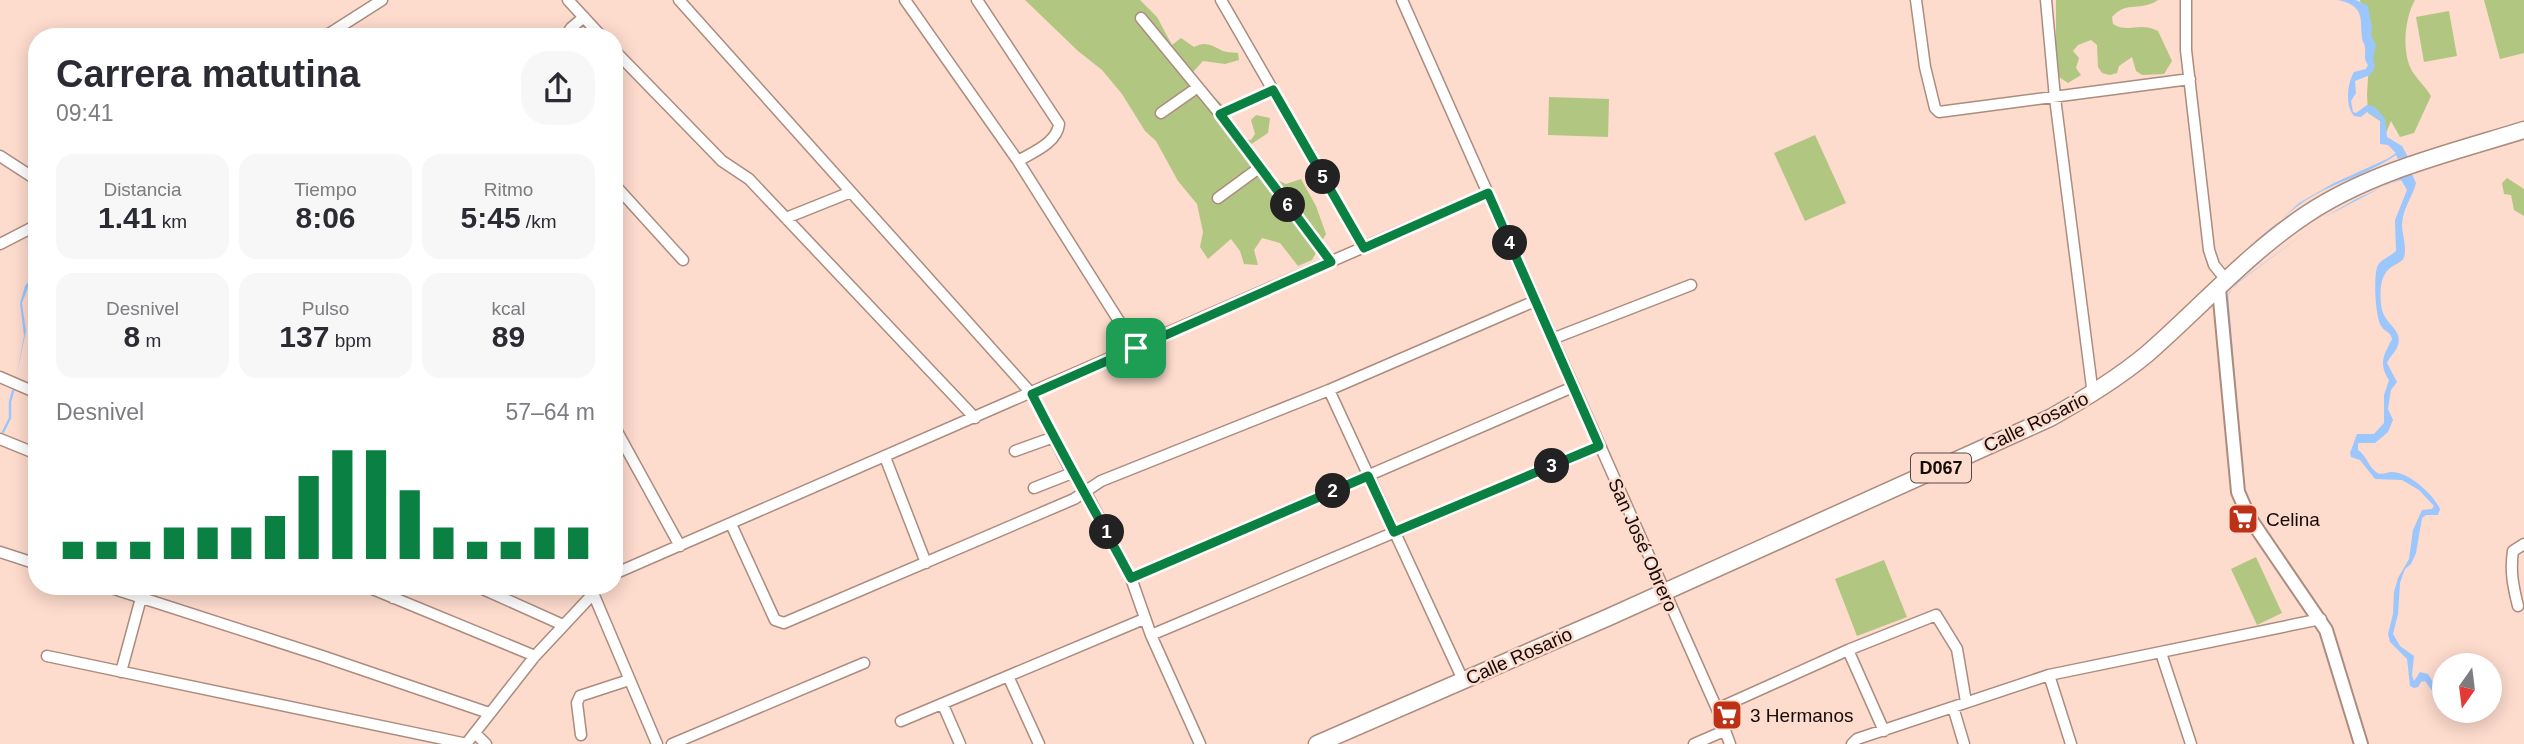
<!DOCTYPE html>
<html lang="es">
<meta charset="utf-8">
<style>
:root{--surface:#fff;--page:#f7f7f7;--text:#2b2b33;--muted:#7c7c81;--accent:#0b8043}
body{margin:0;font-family:Helvetica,sans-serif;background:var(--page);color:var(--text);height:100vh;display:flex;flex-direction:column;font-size:26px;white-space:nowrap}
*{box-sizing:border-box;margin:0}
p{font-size:23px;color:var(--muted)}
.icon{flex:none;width:38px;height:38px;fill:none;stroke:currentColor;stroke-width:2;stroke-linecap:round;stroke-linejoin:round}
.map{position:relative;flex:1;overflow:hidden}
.panel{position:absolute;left:28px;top:28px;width:595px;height:567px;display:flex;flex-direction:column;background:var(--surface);border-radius:28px;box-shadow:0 4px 18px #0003}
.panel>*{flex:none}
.needle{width:46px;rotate:194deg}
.buttons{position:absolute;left:2432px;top:653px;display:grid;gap:14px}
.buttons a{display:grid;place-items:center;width:70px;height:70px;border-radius:50%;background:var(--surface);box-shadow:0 4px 18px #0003;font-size:35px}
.pin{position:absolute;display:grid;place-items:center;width:60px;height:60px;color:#fff;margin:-30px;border-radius:14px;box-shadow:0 4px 10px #0006}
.km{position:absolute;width:35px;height:35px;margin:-18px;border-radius:50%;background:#222;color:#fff;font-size:19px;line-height:35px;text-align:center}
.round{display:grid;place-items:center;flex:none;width:74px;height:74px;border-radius:28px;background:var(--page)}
.headline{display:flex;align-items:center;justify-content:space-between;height:119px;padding:0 28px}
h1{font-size:38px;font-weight:800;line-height:52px}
.stats{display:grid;grid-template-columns:repeat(3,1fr);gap:10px;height:119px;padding:7px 28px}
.stats div{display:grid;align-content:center;border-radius:18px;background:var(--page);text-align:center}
.stats b{font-size:30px;font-weight:800}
.stats small{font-size:19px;font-weight:400}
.stats p{font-size:19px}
.chart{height:196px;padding:14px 28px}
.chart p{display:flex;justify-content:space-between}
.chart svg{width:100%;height:126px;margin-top:7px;stroke:var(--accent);stroke-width:6}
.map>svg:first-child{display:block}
.green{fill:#b1c781}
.water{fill:#9cc6fe}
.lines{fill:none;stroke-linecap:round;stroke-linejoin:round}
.stream{stroke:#9cc6fe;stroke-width:2.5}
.minor-casing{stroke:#ab8c7f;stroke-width:13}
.tertiary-casing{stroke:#ab8c7f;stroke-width:16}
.primary-casing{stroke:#ab8c7f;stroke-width:19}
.minor{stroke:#fff;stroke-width:10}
.tertiary{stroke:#fff;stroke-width:12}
.primary{stroke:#fff;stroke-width:16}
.route-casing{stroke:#fff;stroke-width:14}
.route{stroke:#0b8043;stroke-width:9}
.labels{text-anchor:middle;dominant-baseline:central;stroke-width:5;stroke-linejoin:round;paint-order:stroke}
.shield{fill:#fddbcd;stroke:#5a4942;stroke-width:2}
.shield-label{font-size:18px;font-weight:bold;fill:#140a06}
.street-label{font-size:19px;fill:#140a06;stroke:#fddbcd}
.poi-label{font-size:19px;fill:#140a06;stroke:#fddbcd;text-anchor:start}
</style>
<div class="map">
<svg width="2524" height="744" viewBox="0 0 2524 744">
<rect width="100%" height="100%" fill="#fddbcd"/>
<path class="green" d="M1025,0H1140L1157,17L1172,45L1181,38L1194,47C1205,41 1211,45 1221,50C1226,53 1232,52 1238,53L1239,60L1225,64L1203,61L1193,72L1192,79C1202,89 1228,106 1231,116L1220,125L1229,137L1251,140L1255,134L1251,120L1256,115L1270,118L1268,133L1250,145L1247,152L1261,173L1286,184L1301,179L1316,206L1326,234L1312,260L1298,266L1280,243L1262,238L1254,250L1258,265L1244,264L1240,251L1231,239L1208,259L1200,247L1203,232L1197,204L1178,181L1156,141L1145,131L1122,94L1102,70L1078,51Z
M2056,0H2158C2141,12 2127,0 2112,17L2113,24C2129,34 2138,21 2158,31L2172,61L2164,74L2142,75L2136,71L2132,57L2119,66L2117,73L2110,75L2102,73L2098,67L2097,45L2091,40L2078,45L2073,51L2079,58L2076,68L2081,75L2068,83L2056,75Z
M2360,0H2415C2404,19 2401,56 2414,74C2420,82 2426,88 2431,96L2414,133L2400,137L2391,121L2386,133L2380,121L2368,113L2367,94L2370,48Z
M2484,0H2524V53L2500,59Z
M2449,11L2457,56L2424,62L2416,17Z
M1549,97L1609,99L1608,137L1548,135Z
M1815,135L1846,203L1805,221L1774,153Z
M2507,178L2524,189V216L2514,210L2511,195L2504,194L2502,183Z
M2256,557L2282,613L2257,625L2231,569Z
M1884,560L1907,617L1857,636L1835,579Z"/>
<path class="water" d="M2338,0H2356L2368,6L2372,28L2371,36L2376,45L2373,58L2375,67L2370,75L2355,81L2356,93L2351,101L2353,112L2356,113L2367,105L2375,107L2385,119L2387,137L2402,146L2408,157L2398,159L2396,155C2366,176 2329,183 2299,205C2273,224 2249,248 2225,270L2299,203L2334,183L2387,159L2396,153L2388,145L2380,144V120L2367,112L2361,117L2354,116C2345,106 2347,84 2354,72L2366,69L2368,65C2363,58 2366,56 2365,49C2365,42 2363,44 2362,38C2360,18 2365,6 2338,0Z
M2411,172L2416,183C2412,198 2403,208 2402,224C2402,234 2407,247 2404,257C2400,267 2386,262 2381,285C2380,294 2380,309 2385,317C2390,326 2402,332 2398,345C2396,352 2390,356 2387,363L2397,382L2391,390L2388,409L2393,420L2388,432L2375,443H2358V450C2367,456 2368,466 2376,472C2381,476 2386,472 2392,472C2409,472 2434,495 2440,509L2438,515H2426L2422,518L2416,553L2411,564L2405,569L2400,583L2398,614L2393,634L2400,646L2414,656L2412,675L2414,681L2420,672L2428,674L2438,690L2445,692V697L2436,696L2425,681L2421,682L2418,687L2414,688L2410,686L2407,659L2390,642L2388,634L2393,614L2394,592L2398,578L2409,559L2413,530L2422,510L2432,509L2434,506L2419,490L2402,480L2375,479L2360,460L2351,457L2350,453L2357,434H2374L2384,423V395L2389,380C2378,363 2384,355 2392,339C2390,331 2386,333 2382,327C2375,319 2373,274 2378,265C2382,259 2391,256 2396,251L2395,220L2407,190L2401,180L2388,184L2323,218L2356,199L2400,179L2399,176Z
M2319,222L2238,283L2228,294L2245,490L2226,298L2237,283Z
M26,239L36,255L37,275L29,285L22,303L26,331L16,378L24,336L20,303L25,286L36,272L35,256Z"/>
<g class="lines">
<path class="stream" d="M3,432L10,418V402L13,391"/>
<g class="minor-casing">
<path id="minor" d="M568,0L602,37
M679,0L1032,394L1072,473L1085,491L1131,578L1151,635L1200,744
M905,0L1018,161L1136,348
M977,0L1059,124C1057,143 1033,152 1018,161
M1221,0L1364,248
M1402,0L1717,709L1730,744
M1916,0L1925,67L1935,108L1939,112L2190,79
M2046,0L2055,98L2093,395
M2186,0V50L2209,250L2214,265L2227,281
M1141,18L1220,114L1331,262
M324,37L382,0
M565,37L571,28L584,17
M614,50L722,161L749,179L975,418
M1161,113L1198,87
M1220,114L1273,90
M0,156L37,180
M614,184L683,260
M1218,198L1259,168
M786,218L851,192
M0,244L37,225
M1552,339L1691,285
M0,377L37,393
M1329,390L1463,680
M614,426L680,546
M0,439L37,454
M1015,451L1054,437
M885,457L926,563
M1034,488L1072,473
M731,524L775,620L784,623L1074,499L1101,481L1329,390L1535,301
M0,552L37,564
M614,574L1488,193
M1131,578L1573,387
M105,586L322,656L489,713
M365,586L535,656
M476,586L563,625
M590,586L657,744
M393,598L401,586
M2518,606C2513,586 2510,571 2513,551L2524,544
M1151,635L1599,446
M1848,650L1884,731
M2161,653L2191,744
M47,656L467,744
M121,672L141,598
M2049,675L2071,744
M1008,676L1039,744
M943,705L960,744
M1953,707L1964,744
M1717,709L1848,650L1936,615L1957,649L1966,702
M901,721L1144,619
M475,733L486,744
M581,735L577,703L580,696L629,680
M466,744L535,656L593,594
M672,744L864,663
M1694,744L1724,731
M1852,744L1857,739L2049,675L2321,619"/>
</g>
<g class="tertiary-casing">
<path id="tertiary" d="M2219,289L2238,492L2249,517L2326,630L2361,744"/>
</g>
<g class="primary-casing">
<path id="primary" d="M1317,744L1609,617L2050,418C2084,399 2117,379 2147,354C2200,308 2248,253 2307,214C2372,171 2450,153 2524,130"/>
</g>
<use href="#minor" class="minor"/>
<use href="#tertiary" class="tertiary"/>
<use href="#primary" class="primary"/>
</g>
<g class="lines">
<g class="route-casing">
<path id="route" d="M1273,90L1364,248L1488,193L1599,446L1394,532L1368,476L1131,578C1098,516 1063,456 1032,394L1331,262L1220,114Z"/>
</g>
<use href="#route" class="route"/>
</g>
<defs>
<g id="supermarket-square" transform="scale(1.575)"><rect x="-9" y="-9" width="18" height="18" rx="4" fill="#bd3217" stroke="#fddbcd"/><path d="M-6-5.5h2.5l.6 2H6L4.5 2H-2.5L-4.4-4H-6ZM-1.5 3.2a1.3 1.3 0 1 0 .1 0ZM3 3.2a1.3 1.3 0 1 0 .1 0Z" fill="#fff"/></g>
</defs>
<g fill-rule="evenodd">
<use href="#supermarket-square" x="2243" y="519"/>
<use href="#supermarket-square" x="1727" y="715"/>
</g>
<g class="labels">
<rect class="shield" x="1911" y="453.5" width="60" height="29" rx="5"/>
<g class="shield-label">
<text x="1941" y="468">D067</text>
</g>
<g class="street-label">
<text transform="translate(2036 422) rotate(-26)">Calle Rosario</text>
<text transform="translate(1643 545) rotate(66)">San José Obrero</text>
<text transform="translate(1519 656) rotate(-24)">Calle Rosario</text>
</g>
<g class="poi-label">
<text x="2266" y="519">Celina</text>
<text x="1750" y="715">3 Hermanos</text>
</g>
</g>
</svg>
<div class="buttons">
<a><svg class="needle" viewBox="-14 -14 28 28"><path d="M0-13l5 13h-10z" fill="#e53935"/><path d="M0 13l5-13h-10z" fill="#7c7c81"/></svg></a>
</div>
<div class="pin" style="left:1136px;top:348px;background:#1e9e55"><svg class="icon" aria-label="arrive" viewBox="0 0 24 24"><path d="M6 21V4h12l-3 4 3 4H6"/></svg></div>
<b class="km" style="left:1107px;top:532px">1</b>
<b class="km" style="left:1333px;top:491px">2</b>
<b class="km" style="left:1552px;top:466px">3</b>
<b class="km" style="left:1510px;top:243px">4</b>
<b class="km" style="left:1323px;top:177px">5</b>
<b class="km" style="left:1288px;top:205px">6</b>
<section class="panel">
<div class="headline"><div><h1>Carrera matutina</h1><p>09:41</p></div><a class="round"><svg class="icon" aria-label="share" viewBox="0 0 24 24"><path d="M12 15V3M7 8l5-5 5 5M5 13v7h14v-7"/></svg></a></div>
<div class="stats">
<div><p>Distancia</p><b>1.41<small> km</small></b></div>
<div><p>Tiempo</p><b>8:06</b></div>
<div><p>Ritmo</p><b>5:45<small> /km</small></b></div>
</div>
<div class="stats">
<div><p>Desnivel</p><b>8<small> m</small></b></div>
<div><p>Pulso</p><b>137<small> bpm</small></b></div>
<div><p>kcal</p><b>89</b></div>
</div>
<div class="chart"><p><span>Desnivel</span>57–64 m</p>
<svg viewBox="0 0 160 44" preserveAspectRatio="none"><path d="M5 44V38M15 44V38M25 44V38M35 44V33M45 44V33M55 44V33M65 44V29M75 44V15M85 44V6M95 44V6M105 44V20M115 44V33M125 44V38M135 44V38M145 44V33M155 44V33"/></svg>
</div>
</section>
</div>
